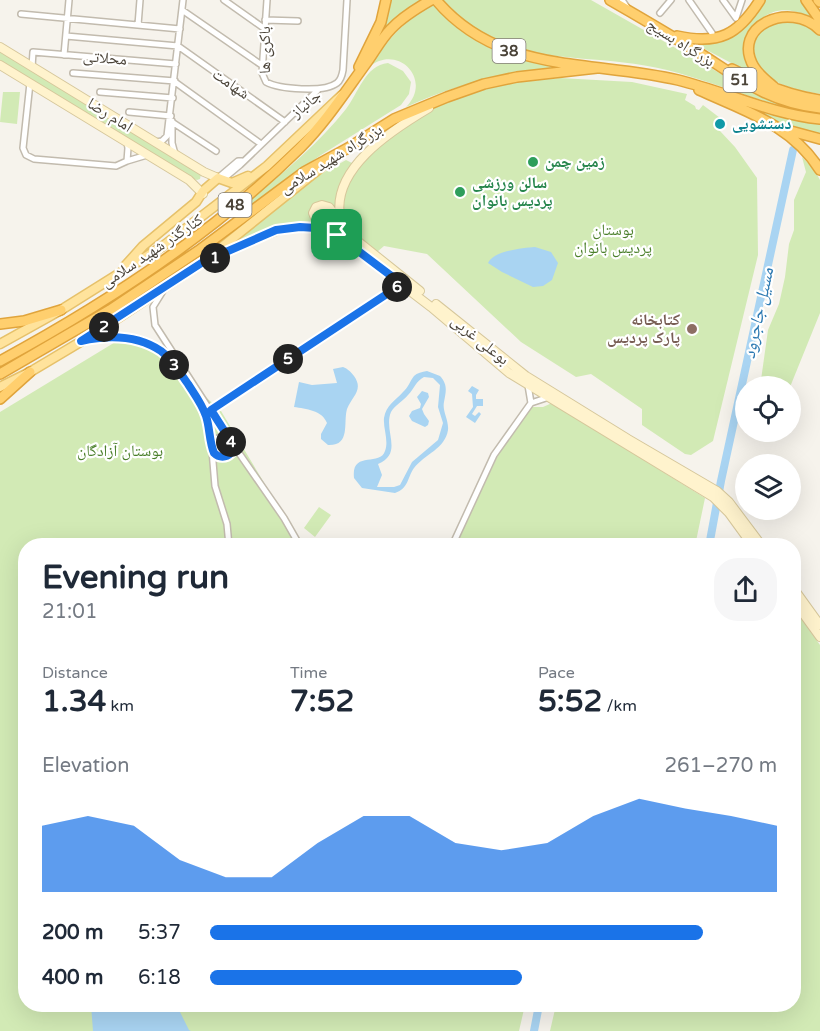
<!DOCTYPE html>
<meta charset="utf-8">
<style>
:root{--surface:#fff;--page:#f6f6f7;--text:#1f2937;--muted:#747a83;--accent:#1a73e8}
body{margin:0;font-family:"Varela Round","Noto Naskh Arabic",sans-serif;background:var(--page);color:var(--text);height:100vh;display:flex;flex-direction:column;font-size:22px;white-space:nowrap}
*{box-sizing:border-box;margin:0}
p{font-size:20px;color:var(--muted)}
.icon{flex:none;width:33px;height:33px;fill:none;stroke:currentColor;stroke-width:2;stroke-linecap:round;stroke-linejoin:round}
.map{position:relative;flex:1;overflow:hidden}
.drawer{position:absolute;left:18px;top:538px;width:783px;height:474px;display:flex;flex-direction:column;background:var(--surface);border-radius:24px;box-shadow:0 6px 24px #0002}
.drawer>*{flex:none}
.controls{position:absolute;left:735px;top:376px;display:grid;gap:12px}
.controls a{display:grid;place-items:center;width:66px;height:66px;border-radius:50%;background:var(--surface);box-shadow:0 6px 24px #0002;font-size:30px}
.pin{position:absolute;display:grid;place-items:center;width:51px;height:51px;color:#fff;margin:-26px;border-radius:12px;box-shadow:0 3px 9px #0006}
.km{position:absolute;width:30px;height:30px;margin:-15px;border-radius:50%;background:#222;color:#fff;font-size:16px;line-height:30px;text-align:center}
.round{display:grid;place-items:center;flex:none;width:63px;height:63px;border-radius:24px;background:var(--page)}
.summary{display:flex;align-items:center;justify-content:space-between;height:102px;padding:0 24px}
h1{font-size:33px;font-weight:700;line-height:45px}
.figures{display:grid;grid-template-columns:repeat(3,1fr);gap:9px;height:102px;padding:6px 24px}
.figures div{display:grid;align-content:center}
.figures b{font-size:30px;font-weight:700}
.figures small{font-size:16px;font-weight:400}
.figures p{font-size:16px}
.chart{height:168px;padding:12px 24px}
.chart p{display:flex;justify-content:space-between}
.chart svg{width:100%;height:108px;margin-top:6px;fill:var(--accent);opacity:.7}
ul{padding:0 24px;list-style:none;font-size:20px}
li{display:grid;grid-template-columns:96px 72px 1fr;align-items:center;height:45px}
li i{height:15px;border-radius:8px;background:var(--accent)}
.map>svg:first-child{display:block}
.green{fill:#d2eab5}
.water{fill:#a9d4f2;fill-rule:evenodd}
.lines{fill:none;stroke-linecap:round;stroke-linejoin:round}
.river{stroke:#a9d4f2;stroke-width:8}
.street-casing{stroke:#c2bbae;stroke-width:8}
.secondary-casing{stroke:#d6c79b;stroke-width:10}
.primary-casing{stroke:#e6c16a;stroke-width:11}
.highway-casing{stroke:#e0a43c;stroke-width:12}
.street{stroke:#fff;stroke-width:5}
.secondary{stroke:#fff3cd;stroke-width:8}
.primary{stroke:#ffe39c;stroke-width:8}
.highway{stroke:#ffcf6e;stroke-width:9}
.route-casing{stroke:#fff;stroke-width:12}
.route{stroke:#1a73e8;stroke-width:8}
.culture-dot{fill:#0f9aa8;stroke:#fff;stroke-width:2}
.leisure-dot{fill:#2e9e5b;stroke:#fff;stroke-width:2}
.education-dot{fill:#8d6e63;stroke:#fff;stroke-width:2}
.labels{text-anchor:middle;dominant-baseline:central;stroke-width:4.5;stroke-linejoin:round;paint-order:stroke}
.shield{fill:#fff;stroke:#817c74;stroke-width:1.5}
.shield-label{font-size:15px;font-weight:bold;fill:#4b4439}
.street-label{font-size:16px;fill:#4b4439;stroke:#fff}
.culture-label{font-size:16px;font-weight:bold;fill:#0d838f;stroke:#fff;text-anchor:start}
.leisure-label{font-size:16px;font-weight:bold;fill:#27864d;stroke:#fff;text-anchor:start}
.park-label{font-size:16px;fill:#4a7f2a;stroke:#fff}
.education-label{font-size:16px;font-weight:bold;fill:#785e54;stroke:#fff;text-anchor:end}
.water-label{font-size:18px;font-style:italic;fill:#2e7ab2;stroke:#fff}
</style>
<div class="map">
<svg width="820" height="1031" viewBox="0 0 820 1031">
<rect width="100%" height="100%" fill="#f6f3ec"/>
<path class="green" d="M388,0H423L377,40Z
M442,0H591L760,96L792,107L820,112V115C767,106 719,83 667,70C579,49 513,74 442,0Z
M763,0H801L820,28C803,7 770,2 754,28C750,33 749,40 747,46L763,80L688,40H723Z
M433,3C472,46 508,61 565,67C509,71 457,84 406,107C434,79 396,42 368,68C388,39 403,22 433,3Z
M787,13L820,34V94L798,90L781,84L765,76L752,56L753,37L775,15Z
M0,51L201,174L200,179L197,180L191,178L0,62Z
M388,63L403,71L411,82L409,94L401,105L321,155L279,184L194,255L247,210L244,205C279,176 317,146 346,109C358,94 365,65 388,63Z
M560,78L632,82L687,94L685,100L695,106L696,109L699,110L703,105L724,121L714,128L720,131L735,147L757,178L758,255L713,441L691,455L685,454L642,425V409L591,374L576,377L521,342L427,254L384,246L377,252C368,245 355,238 348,229C322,191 381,141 408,123C413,120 419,118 425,115C430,112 434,107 440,105C477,87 520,81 560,78Z
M3,92H20L17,124L0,122Z
M727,96L820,122V135L787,126Z
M802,157L814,169L820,180V313L790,387H760L768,330L779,304L785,277L789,244L794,230V200L806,172Z
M346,160L354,164L337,192L335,210L331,206L311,209L331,231L287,226L210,259L300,186Z
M117,341C136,344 164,350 174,368L221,411L302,546H26V1005H525L519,1031H0V412Z
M552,403L705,498L695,546H455L501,449L532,407H543Z
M319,507L331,515L315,537L304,528Z
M794,609L820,645V1031H550L556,1005H794Z"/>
<path class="water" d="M535,247L551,252L558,263L552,280L543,286L533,287L502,272L488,263C493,251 522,248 535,247Z
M343,367C348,369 350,371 354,376C364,390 352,396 347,409C343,423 351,446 328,445L321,439V434L327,423C322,410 306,409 294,407L299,382L312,385L337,383L333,369Z
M427,371L440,376C448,385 446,391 444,402C442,411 449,420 448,430C445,449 425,454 414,468C407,478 409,488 395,493L362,488L354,478C351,450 380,467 385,451C389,441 383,428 384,418C386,405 395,401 403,392C408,388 410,381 414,376C417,373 422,372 427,371ZM424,377L433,378L440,385L438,407L443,423L438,440L412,462L400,485L394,487H377L382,475L378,464C404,453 383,431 391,412C395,405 403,401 408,395C414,389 416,381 424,377Z
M472,386L479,390L476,395V399H483V406H477L472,414L475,416L479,412L481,414L475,423L466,417L473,407L472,394L468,391Z
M422,391L428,393L429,397L422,409L424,414L429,421L428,425L425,427L412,421L409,416L412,411L420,408L421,404L417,397Z
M91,1005H178L179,1010L189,1030L191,1031H93Z"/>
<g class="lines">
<path class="river" d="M709,546L721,481L793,150
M534,1031L539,1005"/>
<g class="street-casing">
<path id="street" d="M224,0L265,29
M267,0L262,73L266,82C279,89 324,93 337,83C341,80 342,76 343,70L347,0
M622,0L628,9
M689,0L712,33
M723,0L736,18L742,0
M182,10L263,66
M660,13L671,0
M21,14L180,29
M265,20L298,21
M138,25L140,0
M66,36L178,46L285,122
M64,55L69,0
M32,67L33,52L176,64
M73,73L175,81
M175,82L261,144
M30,83L23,148L26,155L34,159L116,166L127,161
M100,92L173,98
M129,112L171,116
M172,121V143L175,154
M172,122L216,151
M127,142L128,148L127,161L147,155
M156,142L162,141L167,136L183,0
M218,178L238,161H242
M222,180L240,165L319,89
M163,291L153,307L155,325L228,438
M88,340L123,337L140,341L161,351L177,369L200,403L209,426L212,447
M528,385L531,403
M211,410L402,284
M212 447a10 10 0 1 1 20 0a10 10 0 1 1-20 0Z
M232,443L284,518L300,546
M212,450L215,486L227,524L229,546
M452,546L494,455L531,403L549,397"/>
</g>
<g class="secondary-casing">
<path id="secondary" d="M0,47L204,172L218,178
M0,65L189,180L203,194
M341,221C328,170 392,130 429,108
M334,231L315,218L313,213L316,207L322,205L329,207L350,235L420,291
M205,262L244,243L282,229L309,227L337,235L431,307L509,373L713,497L729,513L753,546
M436,304L526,376L628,439L717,491L729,502L762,546
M794,589L820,625
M794,601L820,637"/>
</g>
<g class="primary-casing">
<path id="primary" d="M125,266L143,246L196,202L203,191L218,178L232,183L248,176
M0,344L61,310L163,246L267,166L342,95
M0,387L30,372L97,332L203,262L328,162"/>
</g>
<g class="highway-casing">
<path id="highway" d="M436,0C499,75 593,60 678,80C726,92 771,114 820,119
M610,0C638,16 665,32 693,49C737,76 765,102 820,108
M806,0L820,20
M818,0L820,2
M677,36C719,45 738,35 760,0
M359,67L381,22L386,0
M732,69C759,83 790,96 820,100
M774,87C767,81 759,75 754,67C730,26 790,0 820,30
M699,90C745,111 792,125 820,170
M787,130L820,139
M0,324L24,321L61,310
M0,361C107,303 213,234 300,148C326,122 345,92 367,62C375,51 381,39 391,29C402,17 417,8 431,0
M0,374L110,310L198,251L304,172L348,148L394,119L447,97L484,84L517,77L597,68
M0,399L30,372"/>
</g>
<use href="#street" class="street"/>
<use href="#secondary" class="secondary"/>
<use href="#primary" class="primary"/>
<use href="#highway" class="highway"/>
</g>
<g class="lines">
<g class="route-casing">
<path id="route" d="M300,227L316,228L337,235L402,284L211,410L232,443L231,453C226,458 219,458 214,453C209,441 210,428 206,416C202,404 195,395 188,384C180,373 172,359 161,351C137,335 108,335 81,341L203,262L276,230Z"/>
</g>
<use href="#route" class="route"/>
</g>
<circle class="culture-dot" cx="720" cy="124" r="6"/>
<g class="leisure-dot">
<circle cx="533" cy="162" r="6"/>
<circle cx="460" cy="192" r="6"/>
</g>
<circle class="education-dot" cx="692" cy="329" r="6"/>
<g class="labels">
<g class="shield">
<rect x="492.5" y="39" width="33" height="24" rx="4.5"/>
<rect x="723.5" y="68" width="33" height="24" rx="4.5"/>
<rect x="218.5" y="193" width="33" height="24" rx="4.5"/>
</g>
<g class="shield-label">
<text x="509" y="51">38</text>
<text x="740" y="80">51</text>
<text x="235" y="205">48</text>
</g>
<g class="street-label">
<text transform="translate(681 43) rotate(32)">بزرگراه بسیج</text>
<text transform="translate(265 50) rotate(-90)">باکری ها</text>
<text transform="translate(105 58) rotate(5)">محلاتی</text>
<text transform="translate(231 84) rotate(35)">شهامت</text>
<text transform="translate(306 104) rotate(-39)">جانباز</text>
<text transform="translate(110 115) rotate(32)">امام رضا</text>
<text transform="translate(331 159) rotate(-32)">بزرگراه شهید سلامی</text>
<text transform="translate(152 251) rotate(-34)">کنارگذر شهید سلامی</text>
<text transform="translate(480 340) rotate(39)">بوعلی غربی</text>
</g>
<g class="culture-label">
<text x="732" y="124">دستشویی</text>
</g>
<g class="leisure-label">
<text x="545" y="162">زمین چمن</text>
<text x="472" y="183">سالن ورزشی<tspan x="472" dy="18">پردیس بانوان</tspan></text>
</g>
<g class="park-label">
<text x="613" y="230">بوستان<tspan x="613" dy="18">پردیس بانوان</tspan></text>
<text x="120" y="451">بوستان آزادگان</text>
</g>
<g class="education-label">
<text x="680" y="320">کتابخانه<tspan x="680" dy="18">پارک پردیس</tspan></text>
</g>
<g class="water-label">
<text transform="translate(758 313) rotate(-78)">مسیل جاجرود</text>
</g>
</g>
</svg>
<div class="controls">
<a><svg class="icon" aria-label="locate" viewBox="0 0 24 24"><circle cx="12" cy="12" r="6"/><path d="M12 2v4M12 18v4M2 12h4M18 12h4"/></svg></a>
<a><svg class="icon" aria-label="layers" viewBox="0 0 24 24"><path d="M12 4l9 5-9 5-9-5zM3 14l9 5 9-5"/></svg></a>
</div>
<div class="pin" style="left:337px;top:235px;background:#1e9e55"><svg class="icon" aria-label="arrive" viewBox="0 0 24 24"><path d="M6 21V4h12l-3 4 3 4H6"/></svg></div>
<b class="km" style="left:215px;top:258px">1</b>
<b class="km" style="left:104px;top:327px">2</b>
<b class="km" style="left:174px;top:365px">3</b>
<b class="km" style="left:231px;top:442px">4</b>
<b class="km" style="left:288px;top:359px">5</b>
<b class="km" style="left:397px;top:287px">6</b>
<section class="drawer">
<div class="summary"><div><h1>Evening run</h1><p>21:01</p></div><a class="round"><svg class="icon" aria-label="share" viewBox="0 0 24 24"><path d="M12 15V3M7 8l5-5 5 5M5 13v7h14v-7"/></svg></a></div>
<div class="figures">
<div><p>Distance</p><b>1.34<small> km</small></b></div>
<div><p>Time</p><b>7:52</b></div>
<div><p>Pace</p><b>5:52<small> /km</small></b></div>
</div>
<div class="chart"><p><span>Elevation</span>261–270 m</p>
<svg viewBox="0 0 160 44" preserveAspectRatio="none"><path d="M0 44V17L10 13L20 17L30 31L40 38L50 38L60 24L70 13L80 13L90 24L100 27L110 24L120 13L130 6L140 10L150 13L160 17V44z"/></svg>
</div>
<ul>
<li><b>200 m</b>5:37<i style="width:87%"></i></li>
<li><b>400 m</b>6:18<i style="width:55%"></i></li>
</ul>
</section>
</div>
